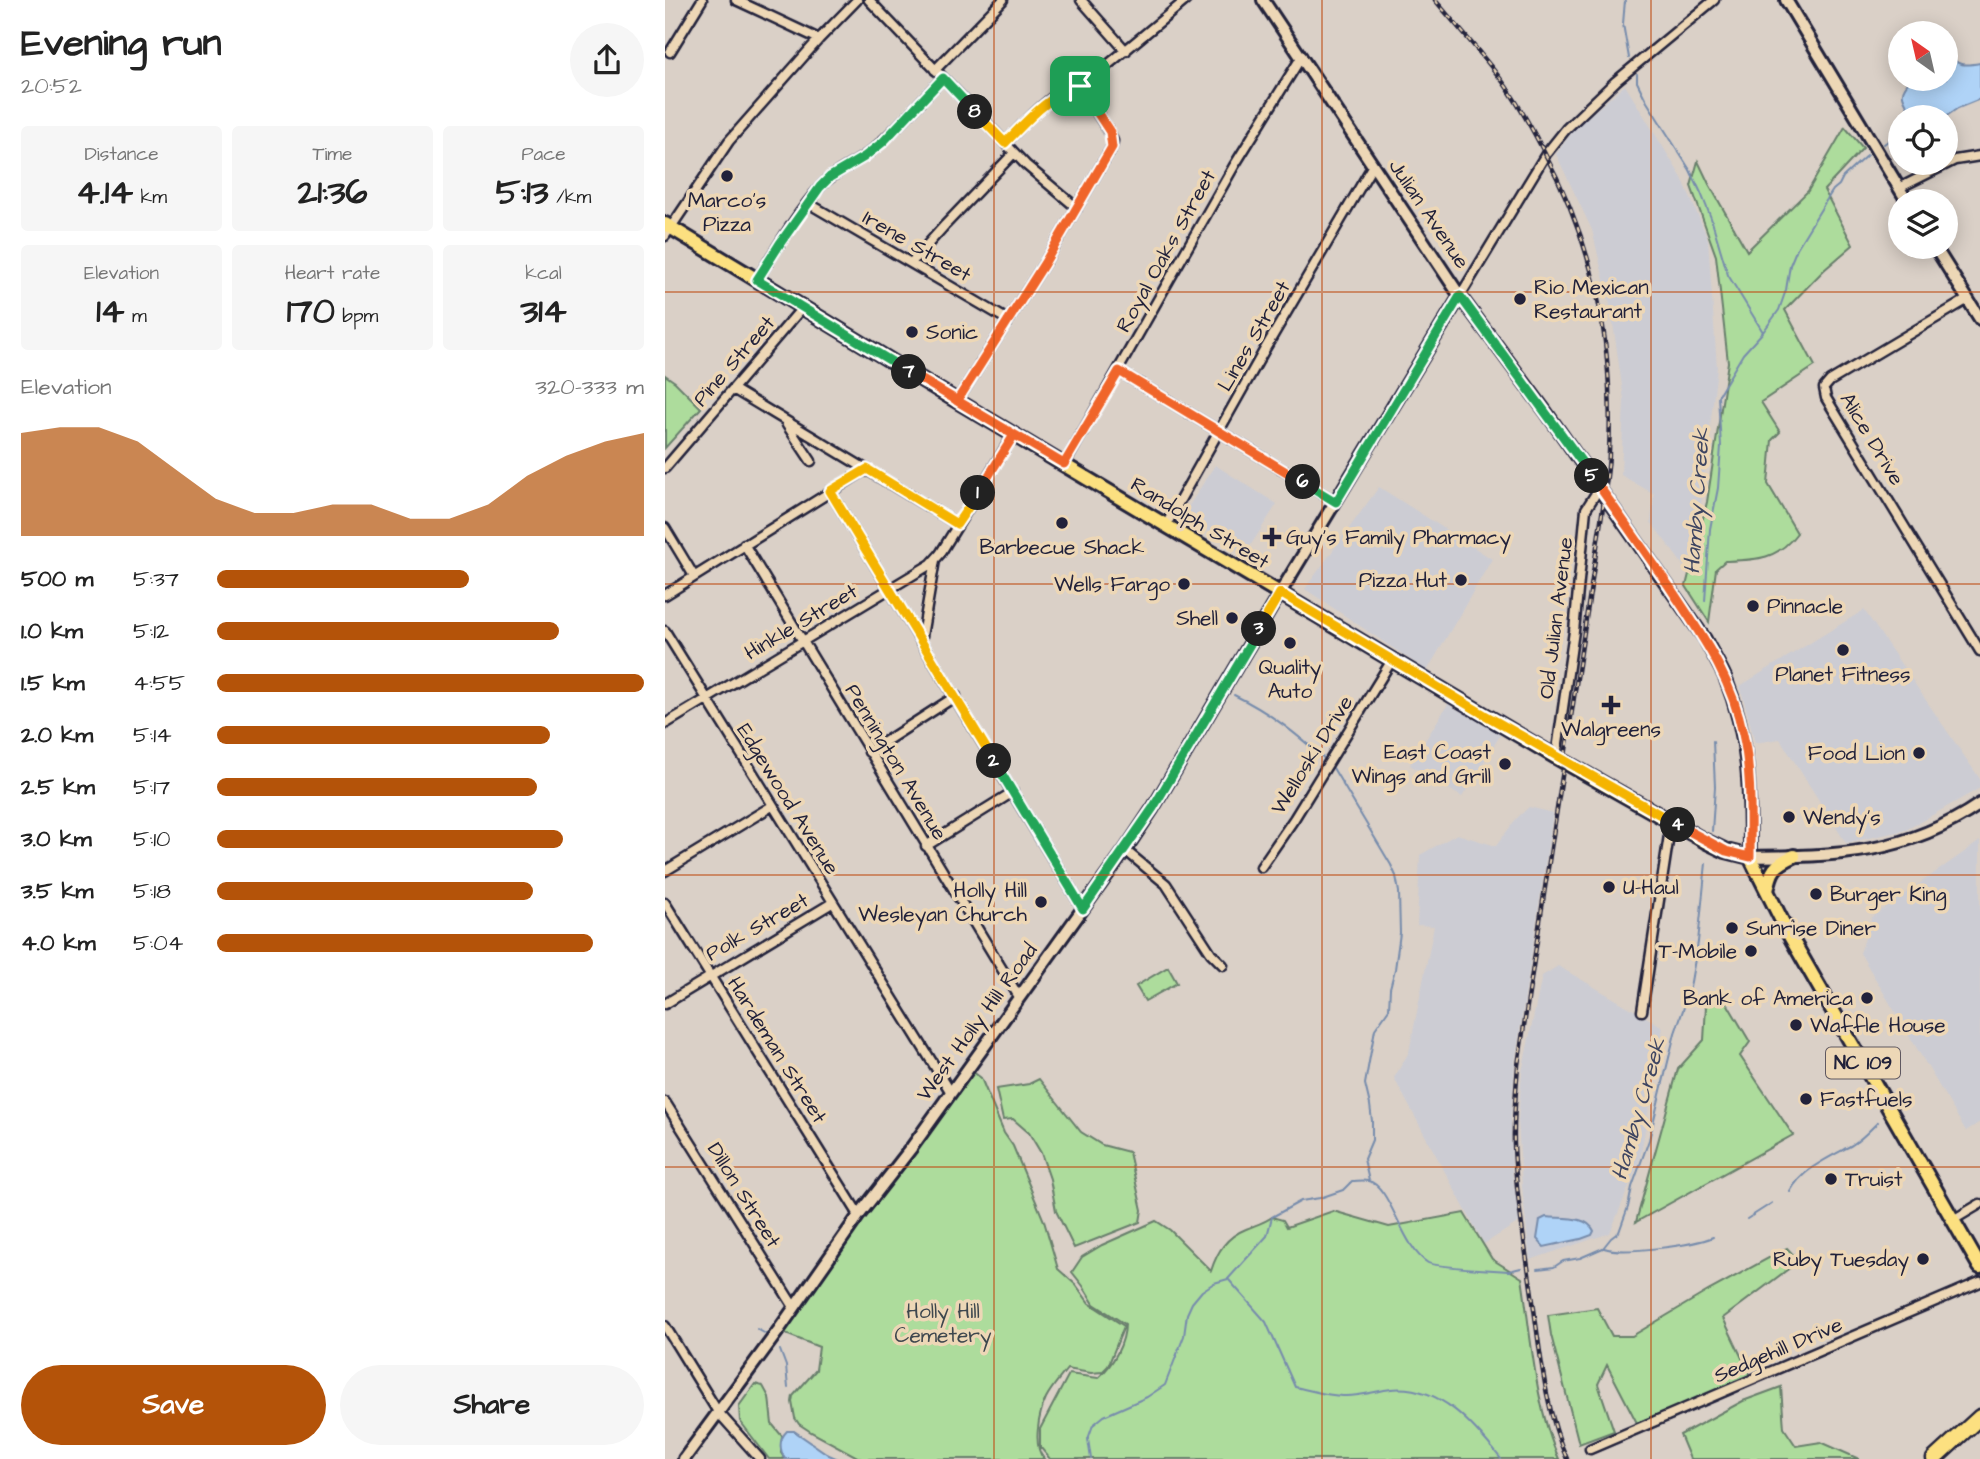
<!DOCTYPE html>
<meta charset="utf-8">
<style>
:root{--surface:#fff;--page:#f6f6f6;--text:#222;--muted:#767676;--accent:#b45309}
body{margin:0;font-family:"Architects Daughter",sans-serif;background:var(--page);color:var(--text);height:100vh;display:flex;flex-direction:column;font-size:26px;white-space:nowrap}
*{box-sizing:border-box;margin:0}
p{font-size:23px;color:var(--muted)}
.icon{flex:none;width:38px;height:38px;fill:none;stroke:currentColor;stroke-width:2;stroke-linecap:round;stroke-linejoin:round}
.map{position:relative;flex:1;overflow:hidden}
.details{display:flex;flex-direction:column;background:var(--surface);width:665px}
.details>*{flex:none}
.needle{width:46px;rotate:326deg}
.tools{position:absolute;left:1223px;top:21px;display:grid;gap:14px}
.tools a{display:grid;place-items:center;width:70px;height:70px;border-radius:50%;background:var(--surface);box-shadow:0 4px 18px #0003;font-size:35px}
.pin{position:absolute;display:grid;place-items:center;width:60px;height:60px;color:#fff;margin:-30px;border-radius:14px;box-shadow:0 4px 10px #0006}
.km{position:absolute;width:35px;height:35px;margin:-18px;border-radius:50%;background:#222;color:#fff;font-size:19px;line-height:35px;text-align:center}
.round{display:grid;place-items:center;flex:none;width:74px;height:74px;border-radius:37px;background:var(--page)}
.summary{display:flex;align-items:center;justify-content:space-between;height:119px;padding:0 21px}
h1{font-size:38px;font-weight:800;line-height:52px}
.metrics{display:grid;grid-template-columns:repeat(3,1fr);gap:10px;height:119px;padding:7px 21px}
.metrics div{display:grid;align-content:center;border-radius:7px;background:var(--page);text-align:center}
.metrics b{font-size:35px;font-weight:800}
.metrics small{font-size:19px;font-weight:400}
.metrics p{font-size:19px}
.chart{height:196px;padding:14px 21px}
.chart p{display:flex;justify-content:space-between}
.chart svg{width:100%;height:126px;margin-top:7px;fill:var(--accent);opacity:.7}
.cta{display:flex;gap:14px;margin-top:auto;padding:14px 21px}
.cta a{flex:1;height:80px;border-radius:42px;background:var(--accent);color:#fff;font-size:28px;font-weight:800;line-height:80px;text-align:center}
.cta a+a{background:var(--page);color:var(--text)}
ul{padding:0 21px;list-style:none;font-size:23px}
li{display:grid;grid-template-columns:112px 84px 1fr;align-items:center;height:52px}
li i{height:18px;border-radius:9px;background:var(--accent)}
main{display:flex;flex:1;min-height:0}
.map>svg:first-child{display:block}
.built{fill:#ccccd3}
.green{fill:#addc9c;stroke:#687f6c;stroke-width:2}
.water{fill:#afd3f7;stroke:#778cac;stroke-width:2}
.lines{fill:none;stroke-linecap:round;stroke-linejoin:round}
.stream{stroke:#778cac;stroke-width:2}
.street-casing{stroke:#22223b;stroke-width:13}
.secondary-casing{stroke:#22223b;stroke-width:16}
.primary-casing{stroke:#22223b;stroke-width:18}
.highway-casing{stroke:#22223b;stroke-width:19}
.street{stroke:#edd7b6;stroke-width:8}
.secondary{stroke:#edd7b6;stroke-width:10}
.primary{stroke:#fce080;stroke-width:12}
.highway{stroke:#fce080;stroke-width:14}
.rail-casing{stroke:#22223b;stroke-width:4.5}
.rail{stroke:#edd7b6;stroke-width:2;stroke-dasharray:5;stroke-linecap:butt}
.split-1-casing{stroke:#fff;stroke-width:14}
.split-2-casing{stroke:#fff;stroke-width:14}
.split-3-casing{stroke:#fff;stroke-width:14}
.split-4-casing{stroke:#fff;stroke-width:14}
.split-5-casing{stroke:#fff;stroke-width:14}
.split-6-casing{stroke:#fff;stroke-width:14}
.split-7-casing{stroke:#fff;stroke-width:14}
.split-8-casing{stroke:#fff;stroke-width:14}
.split-9-casing{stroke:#fff;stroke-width:14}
.split-1{stroke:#f0652b;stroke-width:9}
.split-2{stroke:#f5b400;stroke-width:9}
.split-3{stroke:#22a559;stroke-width:9}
.split-4{stroke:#f5b400;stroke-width:9}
.split-5{stroke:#f0652b;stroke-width:9}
.split-6{stroke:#22a559;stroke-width:9}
.split-7{stroke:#f0652b;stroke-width:9}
.split-8{stroke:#22a559;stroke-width:9}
.split-9{stroke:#f5b400;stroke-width:9}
.grid{fill:none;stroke:#c04e15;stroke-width:2;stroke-opacity:0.55}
.poi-dot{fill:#22223b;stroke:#edd7b6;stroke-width:2.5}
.labels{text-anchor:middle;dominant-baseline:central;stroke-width:7;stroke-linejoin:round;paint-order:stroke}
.shield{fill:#edd7b6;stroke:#5f5860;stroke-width:2}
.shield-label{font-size:19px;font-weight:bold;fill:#22223b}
.poi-label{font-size:21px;fill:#22223b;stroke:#edd7b6;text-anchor:start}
.street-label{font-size:21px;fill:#22223b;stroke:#edd7b6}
.park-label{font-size:21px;fill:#3e474e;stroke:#edd7b6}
.water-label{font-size:23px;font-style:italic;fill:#3e4561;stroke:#edd7b6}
</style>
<main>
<section class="details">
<div class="summary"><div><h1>Evening run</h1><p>20:52</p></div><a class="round"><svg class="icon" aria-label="share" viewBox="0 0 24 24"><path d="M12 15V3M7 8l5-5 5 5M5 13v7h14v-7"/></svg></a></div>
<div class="metrics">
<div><p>Distance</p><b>4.14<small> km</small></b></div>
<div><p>Time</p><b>21:36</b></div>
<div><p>Pace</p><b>5:13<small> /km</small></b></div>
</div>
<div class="metrics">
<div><p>Elevation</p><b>14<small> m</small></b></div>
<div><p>Heart rate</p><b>170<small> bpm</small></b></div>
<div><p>kcal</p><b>314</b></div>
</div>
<div class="chart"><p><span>Elevation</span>320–333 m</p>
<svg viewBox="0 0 160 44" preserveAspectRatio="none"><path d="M0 44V8L10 6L20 6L30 11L40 21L50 31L60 36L70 36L80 33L90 33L100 38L110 38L120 33L130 23L140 16L150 11L160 8V44z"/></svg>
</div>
<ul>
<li><b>500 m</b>5:37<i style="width:59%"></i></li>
<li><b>1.0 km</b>5:12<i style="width:80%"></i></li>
<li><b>1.5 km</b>4:55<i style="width:100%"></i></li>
<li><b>2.0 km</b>5:14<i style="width:78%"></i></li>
<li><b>2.5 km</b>5:17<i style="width:75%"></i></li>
<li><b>3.0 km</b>5:10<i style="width:81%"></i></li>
<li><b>3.5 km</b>5:18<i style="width:74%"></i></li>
<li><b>4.0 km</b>5:04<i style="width:88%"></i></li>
</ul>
<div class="cta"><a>Save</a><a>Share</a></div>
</section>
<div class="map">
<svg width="1315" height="1459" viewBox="0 0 1315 1459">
<rect width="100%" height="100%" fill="#dad0c7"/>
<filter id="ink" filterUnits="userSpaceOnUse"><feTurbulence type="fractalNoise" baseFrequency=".0143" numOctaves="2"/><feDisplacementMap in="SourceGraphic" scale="14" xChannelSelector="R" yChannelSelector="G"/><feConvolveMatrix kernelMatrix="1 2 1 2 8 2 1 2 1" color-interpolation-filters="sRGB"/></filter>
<g filter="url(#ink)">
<path class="built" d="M960,85L1017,178L1043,239L1052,368L1032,538L1021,569L986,522L989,494L956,475L959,400L946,309L927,230L891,154L910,128Z
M550,465L612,504L580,554L518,515Z
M714,487L827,559L762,671L640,589Z
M1199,610L1315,779V788L1241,830L1181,843L1115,739L1090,743L1075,686Z
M783,704L836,734L797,797L745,765Z
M864,807L888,813L850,1063L846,1118L847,1170L854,1222L819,1244L729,1078L744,1052L769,926L752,925L755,855L792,834L831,846L851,819Z
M1315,841V1122L1301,1131L1195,953L1207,917Z
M893,966L998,1027L975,1159L945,1233L865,1260L857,1186L853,1120L857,1072L877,976Z"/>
<path class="green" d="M1180,127L1198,148L1159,190L1188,245L1159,270L1120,310L1150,366L1096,402L1115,432L1107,440L1103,484L1132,533C1112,560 1092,560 1060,561L1051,569L1044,622L1021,586L1042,502L1063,362L1051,256L1026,186L1033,161L1044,184L1082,251L1143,191Z
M0,375L10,382L36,408L0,448Z
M503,967L512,983L480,1001L471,986Z
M1056,993L1085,1042L1075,1056L1128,1135L971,1222L1013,1069L1039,1040L1041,1006Z
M303,1068L316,1078L339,1133L348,1146L379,1221L393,1269L411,1285L424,1303L459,1326L443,1366L437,1372L426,1373L402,1369C395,1378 386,1388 381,1398C374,1413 367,1446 379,1459H196L146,1432L134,1424L130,1418L127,1402L128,1396L151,1370L154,1347L113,1331Z
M374,1079L416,1132L437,1145L464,1152L477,1210L475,1222L409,1248L391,1211L385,1179L376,1153L364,1133L348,1119L338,1120L331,1089L364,1084Z
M668,1211L724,1227L799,1213L827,1259L857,1278C866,1335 870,1407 894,1459H385L375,1447V1429L404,1374L433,1378C448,1365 460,1343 460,1324L429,1304L418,1286L407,1272L417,1257L437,1245L491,1221L505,1230L546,1271C552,1252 561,1237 581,1229C590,1225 599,1223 607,1217L618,1220L622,1227Z
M1122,1248L1134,1261L1058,1318L1086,1377L972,1423L942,1365L933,1384L949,1431L914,1444L886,1335L883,1315L932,1308L947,1336H967L1043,1291Z
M90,1384L98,1386L104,1397L107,1424L117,1436L116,1453L120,1459H104L75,1421L74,1406Z
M1116,1387L1119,1428L1131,1446L1156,1442L1194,1459H1025L1015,1435L1078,1401Z"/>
<path class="water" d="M1281,53C1293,66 1298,66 1315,63V99L1293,108L1280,117H1249C1240,100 1230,94 1247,79H1281Z
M881,1217C897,1219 922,1215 929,1231L927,1235L916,1239L879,1247L872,1239L875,1220Z
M122,1431H129L164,1455L173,1459H120C114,1449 114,1439 122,1431Z"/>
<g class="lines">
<path class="stream" d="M960,0L958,24L964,58
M972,74V82L982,102L1025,170L1036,193L1046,218L1063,275L1098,332
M1219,144L1236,131
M1040,601L1045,529L1053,488L1056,446L1053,396L1078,354L1098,332L1114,310L1121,290L1125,265L1132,248L1159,204L1168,190L1174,185L1178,177L1202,155
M569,695C606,713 630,733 661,760
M668,768L726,865L731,876L734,892L735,933L730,969L725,988L724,1009L710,1029L700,1084L705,1105L707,1121V1140L699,1159L704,1181
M1047,831L1050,787L1048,741
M1125,1192C1136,1169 1167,1156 1187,1145C1197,1139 1205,1130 1213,1122
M1082,1219L1107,1203
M939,1248C958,1255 1029,1245 1048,1237
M873,1269L889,1267L898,1261L915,1258L938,1248L946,1238L954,1232L963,1207L967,1187L984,1140L1010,1033L1024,993L1033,942L1041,863
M564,1280L601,1322L630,1387C645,1390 662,1396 678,1396C694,1397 711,1391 726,1389C775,1384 809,1425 836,1459
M92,1329L101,1334
M115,1350L121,1366L123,1388
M426,1459L423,1439L428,1425L439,1416L482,1397L500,1385L519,1336L522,1314L527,1303L537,1291L549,1283L563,1279L602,1236L607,1217L636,1201L655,1198L678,1190L687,1181C692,1181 698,1180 703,1181C726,1185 736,1247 763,1263C770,1267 831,1270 844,1271L856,1268"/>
<g class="street-casing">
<path id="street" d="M71,0L154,39
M204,0L361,165L412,208
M416,0L461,51
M5,52L37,0
M270,70L338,0
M340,143C356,127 372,108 391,95C402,88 416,86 427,78L521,0
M1234,188L1290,160L1315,156
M143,203L343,320
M0,236L64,141L154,39L192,0
M246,263L280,225L349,153
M92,280C112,248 131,214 156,186C169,171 190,164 205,152C232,130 254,102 278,78
M795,296L881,154L901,129L951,81L1049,0
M1303,299L1165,381L1159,388L1161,398L1315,651
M454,371L671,502
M68,389L292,524
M292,401L379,264L447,147L448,141L445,133L415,86
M122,425L146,461
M399,465L569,166L637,56
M0,468L137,308
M165,491C249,630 334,769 418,909
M501,525L600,349L708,165
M0,528L29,576
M79,544L354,997
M0,595L202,469
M0,631L285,1091
M256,642L270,560
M0,724L266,564L275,554L349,434
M204,752L291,696
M891,757L909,631L921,509L935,487
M261,846L348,792
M460,850L501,884L546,953L558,965
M596,867L629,819L727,660
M0,871L107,806
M0,903L194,1215
M0,1004L167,903
M977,1011L1006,822
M0,1102L129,1307
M1288,1220L1315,1204
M0,1326L53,1412L95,1459
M925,1449L1315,1282"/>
</g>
<g class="secondary-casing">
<path id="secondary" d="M598,0L795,296L881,412L1040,639C1046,651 1054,664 1060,677C1085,739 1085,791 1085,857C1172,856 1240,855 1315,804
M1121,0L1242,201
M1270,247L1315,319
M19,1459L113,1331L194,1215L247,1147L460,850L488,808L615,593L795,296"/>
</g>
<g class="primary-casing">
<path id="primary" d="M0,224L292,401L727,660L891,757L1040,841L1061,851L1085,857L1122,931L1315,1267
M1102,891C1106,870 1109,865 1129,856"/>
</g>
<g class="highway-casing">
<path id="highway" d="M1269,1459L1315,1417"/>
</g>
<use href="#street" class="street"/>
<use href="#secondary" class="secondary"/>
<use href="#primary" class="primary"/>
<use href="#highway" class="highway"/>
<g class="rail-casing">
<path id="rail" d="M770,0C793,27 816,53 838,82C853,103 866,127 878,150C930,247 949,343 944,452C944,466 941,480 940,494L853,1065C851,1092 848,1118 849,1145C851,1200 862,1255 869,1309C876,1359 881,1412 902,1459"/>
</g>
<use href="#rail" class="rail"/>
</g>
</g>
<g class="lines" filter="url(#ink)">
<g class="split-1-casing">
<path id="split-1" d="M313,493L349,435L292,401L379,264L447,147L445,132L415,86"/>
</g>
<g class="split-2-casing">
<path id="split-2" d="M313,493L292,524L202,469L165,491L329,761"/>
</g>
<g class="split-3-casing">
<path id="split-3" d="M329,761L418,909L488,808L594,629"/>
</g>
<g class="split-4-casing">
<path id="split-4" d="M594,629L615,593L820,715L1013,825"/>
</g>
<g class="split-5-casing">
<path id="split-5" d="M927,476C953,513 978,549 1004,586C1036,635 1066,675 1078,734C1087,774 1085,816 1085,857L1061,851L1013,825"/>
</g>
<g class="split-6-casing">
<path id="split-6" d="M638,482L671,502L795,296L927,476"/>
</g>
<g class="split-7-casing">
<path id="split-7" d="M244,372L399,464L454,371L638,482"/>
</g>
<g class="split-8-casing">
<path id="split-8" d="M244,372L92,280L116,242L155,187L165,177L199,157L218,142L278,78L310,112"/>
</g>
<g class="split-9-casing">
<path id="split-9" d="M310,112L340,143C363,120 383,95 415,86"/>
</g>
<use href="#split-1" class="split-1"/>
<use href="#split-2" class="split-2"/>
<use href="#split-3" class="split-3"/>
<use href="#split-4" class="split-4"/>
<use href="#split-5" class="split-5"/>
<use href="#split-6" class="split-6"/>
<use href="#split-7" class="split-7"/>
<use href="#split-8" class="split-8"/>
<use href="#split-9" class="split-9"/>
</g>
<path class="grid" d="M329,0V1459M657,0V1459M986,0V1459M0,292H1315M0,584H1315M0,875H1315M0,1167H1315"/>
<g class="poi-dot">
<circle cx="62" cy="176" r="7"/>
<circle cx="855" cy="299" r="7"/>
<circle cx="247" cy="332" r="7"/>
<circle cx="397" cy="523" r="7"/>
<path d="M603.5 526.5h7v7h7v7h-7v7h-7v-7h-7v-7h7z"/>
<circle cx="796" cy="580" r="7"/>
<circle cx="519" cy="584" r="7"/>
<circle cx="1088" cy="606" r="7"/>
<circle cx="567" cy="618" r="7"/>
<circle cx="625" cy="643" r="7"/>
<circle cx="1178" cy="650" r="7"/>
<path d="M942.5 694.5h7v7h7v7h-7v7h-7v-7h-7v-7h7z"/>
<circle cx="1254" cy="753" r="7"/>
<circle cx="840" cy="764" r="7"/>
<circle cx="1124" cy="817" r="7"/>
<circle cx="944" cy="887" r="7"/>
<circle cx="1151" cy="894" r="7"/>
<circle cx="376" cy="902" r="7"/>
<circle cx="1067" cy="928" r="7"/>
<circle cx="1086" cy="951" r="7"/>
<circle cx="1202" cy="998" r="7"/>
<circle cx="1131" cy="1025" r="7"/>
<circle cx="1141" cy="1099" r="7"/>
<circle cx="1166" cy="1179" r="7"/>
<circle cx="1258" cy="1259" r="7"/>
</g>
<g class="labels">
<rect class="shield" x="1161" y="1047.5" width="74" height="31" rx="5"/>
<g class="shield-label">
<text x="1198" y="1063">NC 109</text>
</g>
<g class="poi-label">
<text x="62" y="200" text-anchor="middle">Marco's<tspan x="62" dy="24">Pizza</tspan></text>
<text x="869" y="287">Rio Mexican<tspan x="869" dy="24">Restaurant</tspan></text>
<text x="261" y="332">Sonic</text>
<text x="621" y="537">Guy's Family Pharmacy</text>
<text x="397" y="547" text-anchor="middle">Barbecue Shack</text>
<text x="782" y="580" text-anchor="end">Pizza Hut</text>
<text x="505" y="584" text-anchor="end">Wells Fargo</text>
<text x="1102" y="606">Pinnacle</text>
<text x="553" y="618" text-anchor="end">Shell</text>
<text x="625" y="667" text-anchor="middle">Quality<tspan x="625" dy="24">Auto</tspan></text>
<text x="1178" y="674" text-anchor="middle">Planet Fitness</text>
<text x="946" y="729" text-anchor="middle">Walgreens</text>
<text x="826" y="752" text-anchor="end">East Coast<tspan x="826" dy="24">Wings and Grill</tspan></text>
<text x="1240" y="753" text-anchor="end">Food Lion</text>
<text x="1138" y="817">Wendy's</text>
<text x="958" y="887">U-Haul</text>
<text x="362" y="890" text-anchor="end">Holly Hill<tspan x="362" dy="24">Wesleyan Church</tspan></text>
<text x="1165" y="894">Burger King</text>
<text x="1081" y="928">Sunrise Diner</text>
<text x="1072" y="951" text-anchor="end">T-Mobile</text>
<text x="1188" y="998" text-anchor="end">Bank of America</text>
<text x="1145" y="1025">Waffle House</text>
<text x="1155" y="1099">Fastfuels</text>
<text x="1180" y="1179">Truist</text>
<text x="1244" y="1259" text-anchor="end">Ruby Tuesday</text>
</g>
<g class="street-label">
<text transform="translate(764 214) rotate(56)">Julian Avenue</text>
<text transform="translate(252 246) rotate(30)">Irene Street</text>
<text transform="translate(501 251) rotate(-61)">Royal Oaks Street</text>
<text transform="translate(589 336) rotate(-60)">Lines Street</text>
<text transform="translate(69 361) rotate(-49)">Pine Street</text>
<text transform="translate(1207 439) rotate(59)">Alice Drive</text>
<text transform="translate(535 523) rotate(31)">Randolph Street</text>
<text transform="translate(891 618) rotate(-83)">Old Julian Avenue</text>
<text transform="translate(136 622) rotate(-31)">Hinkle Street</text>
<text transform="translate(647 755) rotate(-58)">Welloski Drive</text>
<text transform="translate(231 762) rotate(59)">Pennington Avenue</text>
<text transform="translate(123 799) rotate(58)">Edgewood Avenue</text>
<text transform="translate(92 927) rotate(-30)">Polk Street</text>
<text transform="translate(312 1022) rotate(-54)">West Holly Hill Road</text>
<text transform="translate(112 1050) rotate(58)">Hardeman Street</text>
<text transform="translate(79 1195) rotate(58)">Dillon Street</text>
<text transform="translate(1113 1350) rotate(-23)">Sedgehill Drive</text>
</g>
<g class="park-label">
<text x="278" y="1311">Holly Hill<tspan x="278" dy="24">Cemetery</tspan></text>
</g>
<g class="water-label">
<text transform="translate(1032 501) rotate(-86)">Hamby Creek</text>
<text transform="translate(974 1109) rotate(-74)">Hamby Creek</text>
</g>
</g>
</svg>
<div class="tools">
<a><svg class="needle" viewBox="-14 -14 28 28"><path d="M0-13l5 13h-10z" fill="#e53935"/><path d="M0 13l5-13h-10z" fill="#767676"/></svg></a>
<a><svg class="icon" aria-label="locate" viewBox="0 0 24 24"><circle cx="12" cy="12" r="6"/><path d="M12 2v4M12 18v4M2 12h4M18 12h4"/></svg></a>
<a><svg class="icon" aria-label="layers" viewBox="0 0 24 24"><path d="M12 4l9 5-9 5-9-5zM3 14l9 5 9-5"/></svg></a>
</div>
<div class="pin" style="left:415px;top:86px;background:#1e9e55"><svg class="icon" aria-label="arrive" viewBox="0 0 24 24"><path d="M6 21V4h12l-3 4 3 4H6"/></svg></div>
<b class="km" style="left:313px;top:493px">1</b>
<b class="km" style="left:329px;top:761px">2</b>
<b class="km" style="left:594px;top:629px">3</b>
<b class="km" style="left:1013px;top:825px">4</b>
<b class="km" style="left:927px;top:476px">5</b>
<b class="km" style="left:638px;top:482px">6</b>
<b class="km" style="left:244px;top:372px">7</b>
<b class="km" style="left:310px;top:112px">8</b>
</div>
</main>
